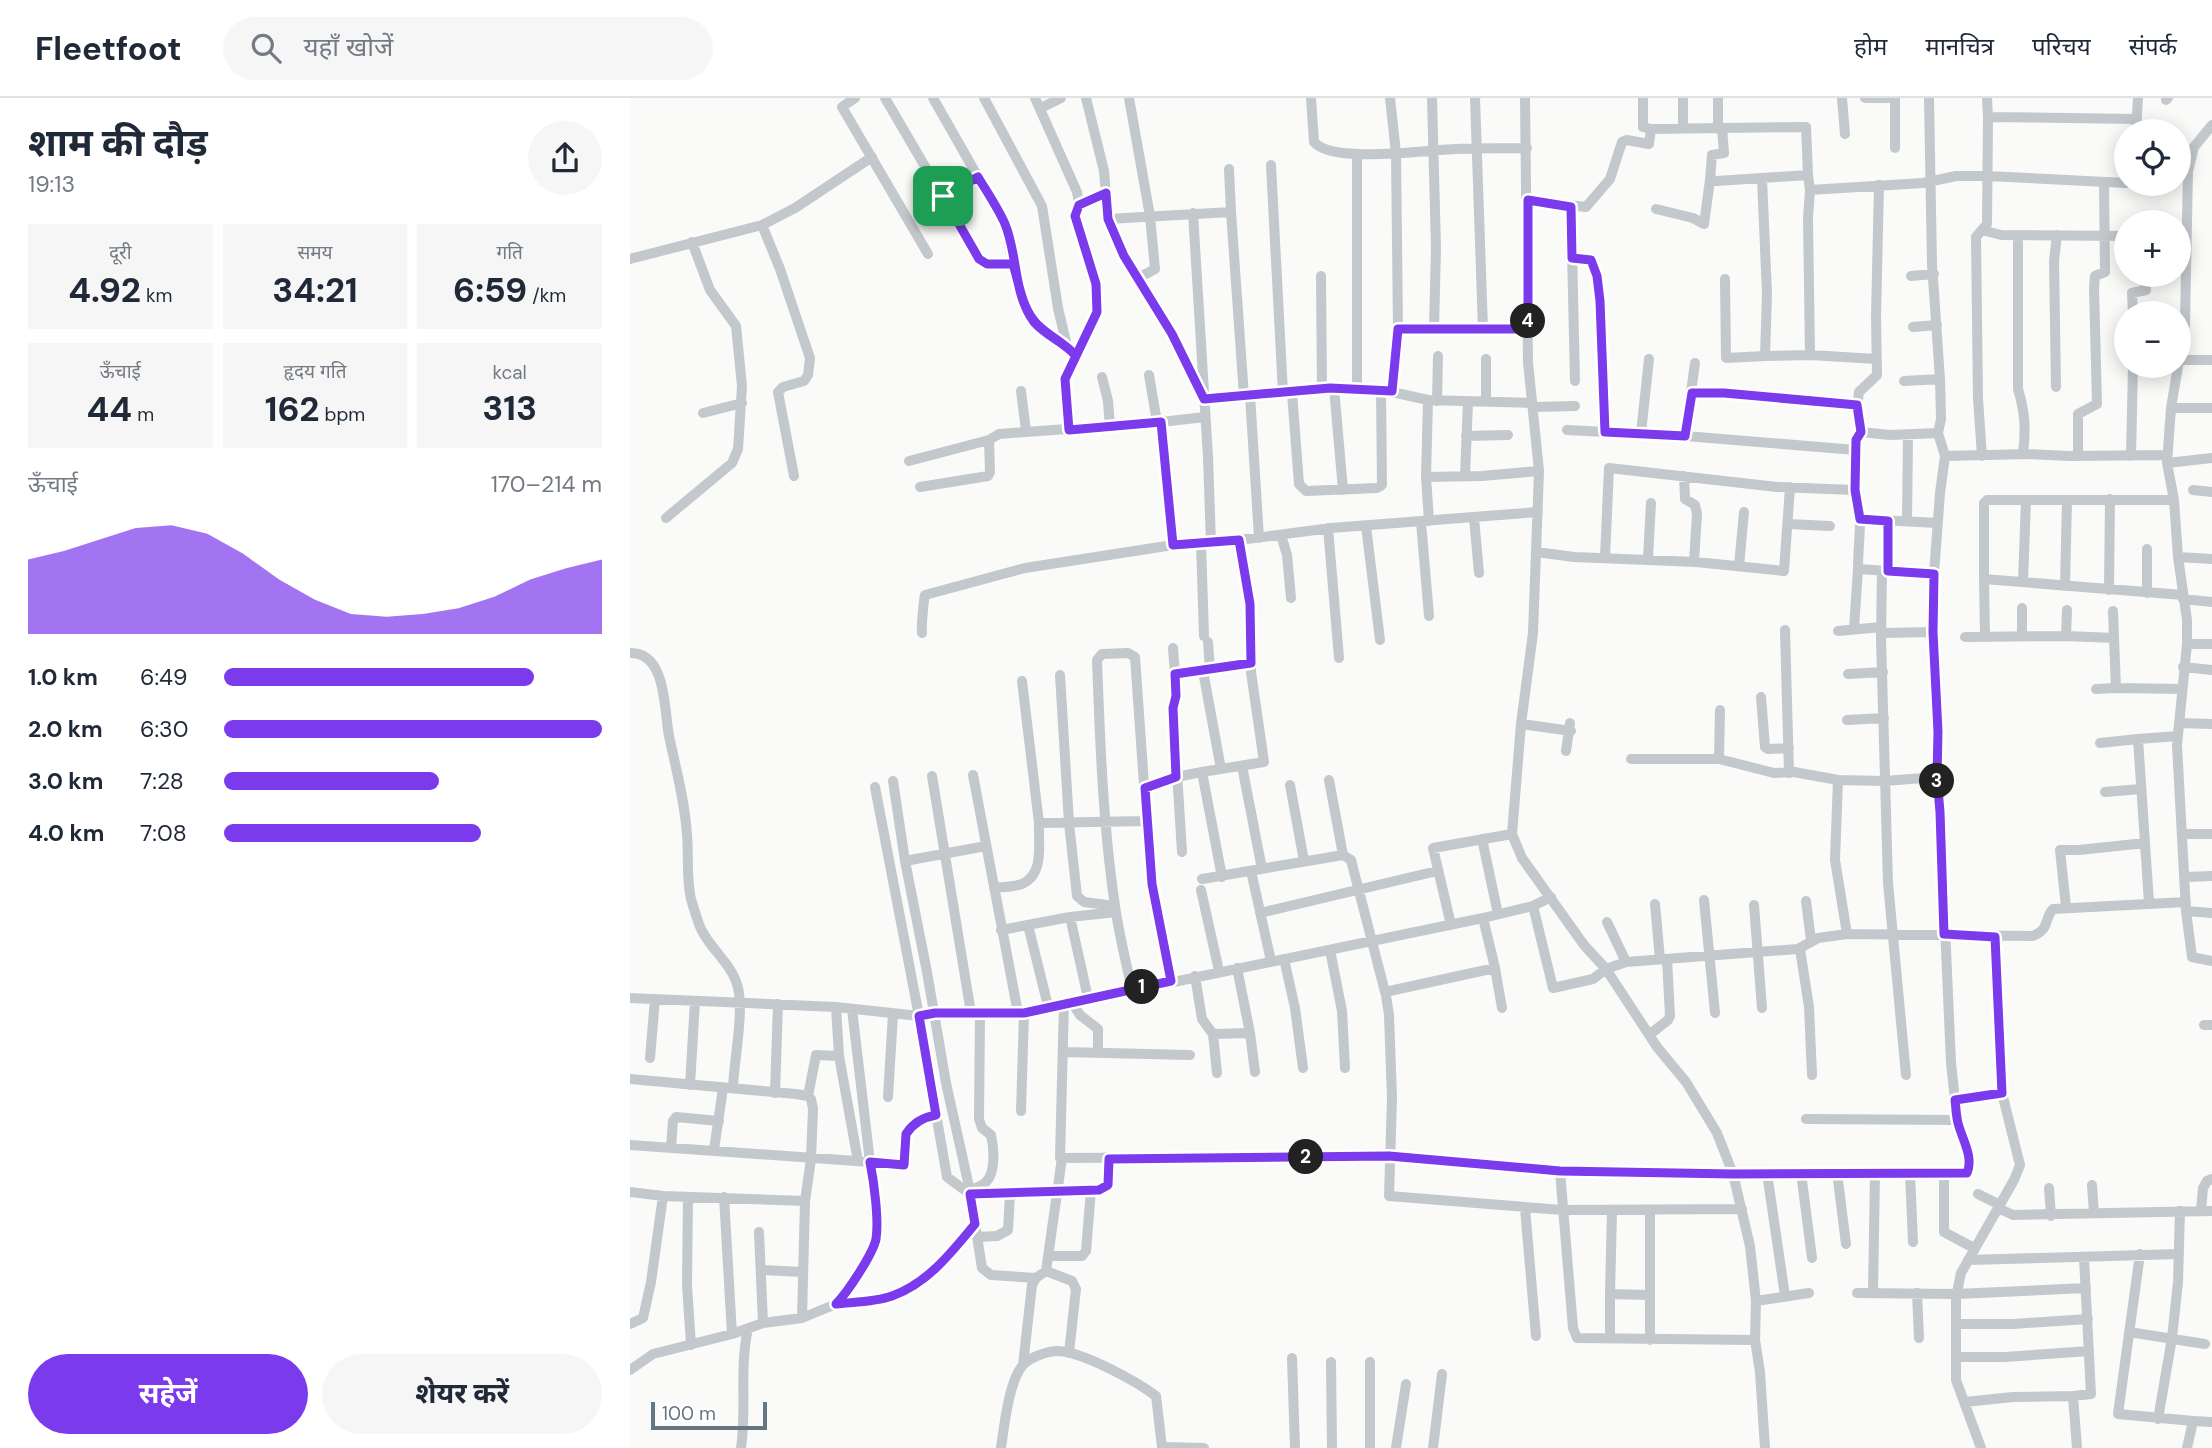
<!DOCTYPE html>
<html lang="hi">
<meta charset="utf-8">
<style>
:root{--surface:#fff;--page:#f6f6f7;--text:#1f2937;--muted:#747a83;--line:#e0e1e3;--accent:#7c3aed}
body{margin:0;font-family:"DM Sans","Noto Sans Devanagari",sans-serif;background:var(--page);color:var(--text);height:100vh;display:flex;flex-direction:column;font-size:26px;white-space:nowrap}
*{box-sizing:border-box;margin:0}
p{font-size:23px;color:var(--muted)}
.icon{flex:none;width:38px;height:38px;fill:none;stroke:currentColor;stroke-width:2;stroke-linecap:round;stroke-linejoin:round}
.map{position:relative;flex:1;overflow:hidden}
.drawer{display:flex;flex-direction:column;background:var(--surface);width:630px}
.drawer>*{flex:none}
.buttons{position:absolute;left:1484px;top:21px;display:grid;gap:14px}
.buttons a{display:grid;place-items:center;width:77px;height:77px;border-radius:50%;background:var(--surface);box-shadow:0 4px 18px #0003;font-size:35px}
.scale{position:absolute;left:21px;bottom:18px;width:116px;box-sizing:border-box;padding-left:7px;border:4px solid #657683;border-top:0;font-size:19px;line-height:24px;white-space:nowrap;color:#657683;-webkit-text-stroke:5px #fff;paint-order:stroke}
.pin{position:absolute;display:grid;place-items:center;width:60px;height:60px;color:#fff;margin:-30px;border-radius:14px;box-shadow:0 4px 10px #0006}
.km{position:absolute;width:35px;height:35px;margin:-18px;border-radius:50%;background:#222;color:#fff;font-size:19px;line-height:35px;text-align:center}
.round{display:grid;place-items:center;flex:none;width:74px;height:74px;border-radius:37px;background:var(--page)}
.headline{display:flex;align-items:center;justify-content:space-between;height:119px;padding:0 28px}
h1{font-size:38px;font-weight:700;line-height:52px}
.metrics{display:grid;grid-template-columns:repeat(3,1fr);gap:10px;height:119px;padding:7px 28px}
.metrics div{display:grid;align-content:center;border-radius:0px;background:var(--page);text-align:center}
.metrics b{font-size:35px;font-weight:700}
.metrics small{font-size:19px;font-weight:400}
.metrics p{font-size:19px}
.chart{height:196px;padding:14px 28px}
.chart p{display:flex;justify-content:space-between}
.chart svg{width:100%;height:126px;margin-top:7px;fill:var(--accent);opacity:.7}
.action{display:flex;gap:14px;margin-top:auto;padding:14px 28px}
.action a{flex:1;height:80px;border-radius:42px;background:var(--accent);color:#fff;font-size:28px;font-weight:700;line-height:80px;text-align:center}
.action a+a{background:var(--page);color:var(--text)}
ul{padding:0 28px;list-style:none;font-size:23px}
li{display:grid;grid-template-columns:112px 84px 1fr;align-items:center;height:52px}
li i{height:18px;border-radius:9px;background:var(--accent)}
header{display:flex;align-items:center;gap:42px;box-sizing:border-box;height:98px;padding:0 35px;background:var(--surface);border-bottom:2px solid var(--line)}
header strong{font-size:33px}
nav{display:flex;gap:38px;margin-inline-start:auto;font-size:24px}
.search{width:490px;height:63px;background:var(--page);display:flex;align-items:center;gap:18px;box-sizing:border-box;padding:0 24px;border-radius:38px;color:var(--muted);font-size:26px}
main{display:flex;flex:1;min-height:0}
.map>svg:first-child{display:block}
.lines{fill:none;stroke-linecap:round;stroke-linejoin:round}
.minor{stroke:#c3c8cc;stroke-width:10}
.route-casing{stroke:#fff;stroke-width:14}
.route{stroke:#7c3aed;stroke-width:9}
</style>
<header>
<strong>Fleetfoot</strong>
<div class="search"><svg class="icon" aria-label="search" viewBox="0 0 24 24"><circle cx="10" cy="10" r="6"/><path d="M15 15l6 6"/></svg>यहाँ खोजें</div>
<nav><a>होम</a><a>मानचित्र</a><a>परिचय</a><a>संपर्क</a></nav>
</header>
<main>
<section class="drawer">
<div class="headline"><div><h1>शाम की दौड़</h1><p>19:13</p></div><a class="round"><svg class="icon" aria-label="share" viewBox="0 0 24 24"><path d="M12 15V3M7 8l5-5 5 5M5 13v7h14v-7"/></svg></a></div>
<div class="metrics">
<div><p>दूरी</p><b>4.92<small> km</small></b></div>
<div><p>समय</p><b>34:21</b></div>
<div><p>गति</p><b>6:59<small> /km</small></b></div>
</div>
<div class="metrics">
<div><p>ऊँचाई</p><b>44<small> m</small></b></div>
<div><p>हृदय गति</p><b>162<small> bpm</small></b></div>
<div><p>kcal</p><b>313</b></div>
</div>
<div class="chart"><p><span>ऊँचाई</span>170–214 m</p>
<svg viewBox="0 0 160 44" preserveAspectRatio="none"><path d="M0 44V18L10 15L20 11L30 7L40 6L50 9L60 16L70 25L80 32L90 37L100 38L110 37L120 35L130 31L140 25L150 21L160 18V44z"/></svg>
</div>
<ul>
<li><b>1.0 km</b>6:49<i style="width:82%"></i></li>
<li><b>2.0 km</b>6:30<i style="width:100%"></i></li>
<li><b>3.0 km</b>7:28<i style="width:57%"></i></li>
<li><b>4.0 km</b>7:08<i style="width:68%"></i></li>
</ul>
<div class="action"><a>सहेजें</a><a>शेयर करें</a></div>
</section>
<div class="map">
<svg width="1582" height="1350" viewBox="0 0 1582 1350">
<rect width="100%" height="100%" fill="#fafaf8"/>
<g class="lines">
<path class="minor" d="M225,0L212,9L298,156
M255,0L349,161L357,166H383C396,210 396,223 437,248
M303,0L348,79L313,98
M354,0L412,108L428,210L437,248
M405,0L447,94L449,107L445,118L466,186L467,214L435,281L439,332
M456,0L474,73L478,121L494,158L542,236L574,301L700,290H727L762,294L798,302L902,305
M499,0L520,118L525,171L508,180
M681,0L684,44C702,66 797,52 826,51C850,50 873,50 897,50
M760,0L766,55L768,231H898
M802,0L806,150L804,231
M845,0L853,231
M895,0L898,264L909,373L903,535L891,626L882,736L892,760L954,847L976,871L1027,949L1056,984L1087,1035L1103,1076L1120,1148L1126,1203L1125,1242L1130,1274L1135,1350
M1013,0V29L1021,31
M1053,0V30
M1212,0L1215,36
M1235,0H1258
M1265,0V50
M1299,0L1302,166L1310,281L1311,321L1308,335
M1357,0L1358,19
M1536,2L1538,0
M411,10L431,0
M1582,27L1564,49L1558,73L1555,227L1541,310L1537,365L1544,402L1548,459L1557,522V546L1547,647L1556,813L1562,859L1582,863
M1092,30L1176,29L1178,77
M1088,31V0
M1506,33L1508,0
M641,67L653,295
M599,71L601,114
M348,79L375,127L383,166
M898,102L956,109L980,81L992,44L997,42L1019,46L1021,31L1092,30L1094,55L1082,57L1080,82L1087,83L1178,77L1180,92L1293,85L1326,78H1357L1496,85
M449,107L476,95
M941,109L945,283
M1026,111L1063,120L1074,126L1080,82
M563,115L578,359L581,445
M478,121L601,114L614,298
M132,127L150,171L180,260L178,277L174,283L153,289L148,294L164,378
M1352,132L1371,137L1496,138
M1388,137V291C1395,314 1396,332 1393,356
M942,160L961,162L966,178L970,203L975,334
M0,161L132,127L165,110L242,59
M691,178L692,291
M1281,178L1304,176
M1095,181L1096,260L1135,258L1137,196L1132,80
M1503,215L1502,195L1516,192L1515,177
M1283,229L1307,227
M1180,257L1246,261
M1135,258L1180,257L1178,120L1180,92
M1551,262H1582
M519,277L527,324
M472,279L478,303L480,329
M1274,283L1310,281
M1426,289L1424,163L1427,137
M704,290L713,392
M727,290V56
M391,293L396,333
M762,294L768,231
M662,295L669,386L676,393L747,390L752,387L751,293
M1062,295H1094L1227,307L1229,294L1247,277L1246,219L1249,87
M620,297L629,440
M798,302L796,379L799,423
M807,303L808,258
M856,304V261
M1227,307L1231,334L1260,337L1308,335L1315,358L1398,356L1440,358L1537,357
M903,309L945,308
M1541,310H1582
M73,315L112,305
M937,332L1055,338L1226,352
M1231,334C1216,360 1230,394 1230,421C1230,438 1228,455 1228,471L1304,476L1303,534L1308,634L1306,679L1310,714L1321,965L1325,1002
M1011,335L1019,261
M836,338L878,337
M1055,338L1065,265
M1352,358L1348,300L1346,139L1357,126L1358,19L1507,21
M1448,358V316L1467,306L1464,190L1465,178L1475,174L1474,84
M1501,358L1503,268
M279,363L359,342L369,336L531,324
M1537,365L1582,360
M835,378L838,304
M1054,378L1055,401L1065,407L1067,416L1064,464
M796,379L852,378L909,373
M290,389L358,378L360,374L359,342
M1563,392L1582,394
M1544,402H1357L1354,405V481L1553,497
M36,420L102,365L108,351L112,288L106,228L80,192L62,144
M844,420L849,475
M1230,421L1308,425
M1277,423L1278,337
M791,424L799,518
M1158,426L1200,428
M736,428L750,542
M698,430L709,560
M651,437L657,457L661,500
M571,445L574,538
M543,447L531,324L575,319
M906,454L944,459L1066,464L1154,473L1160,389
M975,459L979,370L1147,389L1225,392
M1548,459L1582,461
M1018,460L1021,405
M1109,468L1114,414
M1252,473L1251,540L1258,785L1276,977
M1258,473V423
M1304,476L1310,395L1315,358
M1354,481L1355,539
M1393,484L1396,402
M1435,488L1437,402
M1479,492L1480,401
M1517,495V451
M1553,501L1582,504
M1392,510V538
M1483,513L1484,540
M1224,531L1228,471
M1155,532L1159,675
M1208,533L1251,529
M292,535C291,529 294,500 295,497L395,470L543,447L609,442L701,430L908,414
M1251,535L1303,534
M1436,538L1437,512
M1335,539L1436,538L1484,540L1486,590L1552,591
M578,544L580,572
M1557,546H1582
M543,550L545,576
M0,555C37,554 34,613 39,638C46,671 55,704 57,737C59,759 56,780 61,801C64,811 67,822 71,831C81,852 103,867 108,890C114,915 104,962 103,990
M1553,569L1582,572
M573,573L591,671
M1218,576L1253,574
M430,577L439,725L447,798L454,804L485,808
M392,583L409,725
M1466,591L1486,590
M1131,599L1135,649L1138,651L1159,650
M1217,622L1254,620
M1549,625L1582,626
M891,626L941,633
M1470,645L1508,641
M936,653L940,625
M1001,661H1089L1144,675L1164,674L1208,682L1205,762L1217,836
M1089,661L1090,612
M612,668L632,771
M343,677L388,915
M302,678L341,915
M699,682L713,757
M1208,682L1255,683L1306,679
M263,683L275,763L297,874L316,985L340,1093L352,1170L361,1177L406,1180
M660,687L674,763
M245,689L289,918L317,1079L340,1096L469,1092L478,1087L479,1061
M515,690L546,679L572,674
M1475,694L1511,691
M1552,736H1582
M852,741L868,816
M552,754L543,610L546,598L545,576L621,565
M275,763L356,748
M621,773L641,863
M592,779L572,674L634,664L621,574L620,506L609,442
M1555,779L1582,778
M572,781L713,757L721,762L755,894L865,870L853,820
M364,790C373,789 384,789 392,786C415,776 408,745 409,725L516,723
M571,792L589,873
M1074,802L1085,915
M1176,803L1181,842
M1519,805L1508,641L1548,638
M1025,806L1030,861
M1124,807L1132,910
M903,808L923,890L963,881L976,871L996,864L1168,851L1188,840L1217,836L1403,838C1421,830 1413,822 1423,811L1556,804
M1436,809L1430,752H1449L1515,745
M1556,813L1582,815
M630,815L807,773
M440,819L458,900
M977,824L996,864
M398,827L418,908
M821,827L803,750L882,736
M371,832L440,819L486,814
M1170,851L1179,909L1182,977
M700,852L712,913L715,970
M654,861L665,910L673,970
M865,870L872,910
M565,878L572,921L583,936L620,935L607,870
M755,891L759,917L762,1000L759,1098L932,1112L1112,1111
M502,892C496,864 489,836 485,808C473,727 470,644 467,562L472,556L498,555L505,559L521,786L541,883
M0,900L206,909L289,918L305,915H394L853,820L903,808L921,799
M441,903L450,917L468,931V955
M434,905L430,1060L759,1058L930,1073L1103,1076L1337,1075C1344,1059 1332,1040 1328,1025C1326,1017 1326,1009 1325,1002L1372,995
M206,909L209,958L228,1063
M222,911L240,1064L274,1067L276,1036C283,1025 294,1019 306,1017
M1574,927H1582
M620,935L625,974
M583,936L587,975
M1019,937L1038,922L1040,918L1037,861
M433,954L560,957
M20,960L25,901
M0,981L166,996L178,998L181,1001L183,1011L181,1061L175,1103L172,1220
M60,987L65,903
M145,995L148,906
M178,998L186,957L209,958
M258,999L263,916
M391,1013L394,915
M1176,1021L1327,1022
M0,1047L240,1064L243,1082L246,1142L216,1196L206,1206L172,1220L133,1225L102,1236L23,1256L0,1272
M41,1050L43,1023L46,1019L89,1023
M84,1052L93,990
M930,1073L943,1230L947,1240L1125,1242
M1207,1074L1216,1146
M1137,1075L1155,1198
M1171,1075L1182,1160
M1280,1075L1283,1144
M1314,1075V1134L1344,1150
M1462,1087L1464,1115
M1419,1090L1421,1118
M340,1093C345,1090 352,1088 356,1084C366,1074 364,1050 361,1037L352,1030L349,1021L350,915
M0,1094L33,1098L175,1103
M1348,1096L1370,1107
M58,1099L57,1187L61,1247
M94,1099L102,1236
M895,1110L906,1238
M1368,1110L1383,1117L1582,1113
M982,1113L980,1196L1020,1197V1113
M1571,1113L1573,1090L1577,1083L1582,1081
M129,1134L133,1225
M347,1139L367,1138L378,1132L380,1096
M1510,1156L1488,1316L1563,1323
M419,1158H452L456,1153L461,1092
M1338,1162L1549,1156
M131,1172L173,1174
M416,1173L442,1183L446,1191L439,1255
M1227,1195L1326,1196L1456,1190
M1243,1195L1245,1075
M1287,1195L1289,1240
M980,1196V1240
M1126,1203L1179,1195
M207,1206C224,1204 245,1204 262,1198C298,1185 321,1155 345,1126
M0,1226L13,1220L21,1184L33,1098
M1326,1226H1383L1458,1221
M1499,1234L1575,1246
M1020,1242V1197
M1326,1259H1375L1459,1253
M662,1260L665,1350
M701,1264L702,1350
M740,1264V1350
M393,1267L402,1187L406,1180L416,1173L432,1060
M1443,1298L1461,1296L1454,1160
M1335,1304L1383,1299L1443,1298L1447,1350
M1528,1321L1542,1240L1548,1184L1550,1113
M111,1350C117,1310 109,1270 118,1231
M371,1350C374,1329 379,1282 393,1267C400,1259 418,1253 428,1253C453,1254 506,1283 526,1298L532,1349L574,1350
M766,1350L776,1286
M803,1350L812,1276
M1351,1350L1326,1282V1199L1331,1175L1384,1082L1390,1067L1372,995L1365,839
M1557,1350L1563,1323L1582,1324"/>
</g>
<g class="lines">
<g class="route-casing">
<path id="route" d="M313,98L349,161L357,166H383C389,185 392,212 408,227C420,239 435,245 446,258L435,281L439,332L531,324L543,447L609,442L620,506L621,565L545,576L546,598L543,610L546,679L515,690L522,786L541,883L394,915H305L289,918L306,1017C294,1019 283,1025 276,1036L274,1067L240,1064C244,1084 249,1122 246,1141C243,1156 217,1195 206,1206C224,1204 245,1204 262,1198C298,1185 321,1155 345,1126L340,1096L469,1092L478,1087L479,1061L759,1058L930,1073L1103,1076L1337,1075C1344,1059 1332,1041 1328,1025C1326,1017 1326,1010 1325,1002L1372,995L1365,839L1314,836L1310,714L1307,679L1308,634L1303,534L1304,476L1258,473V423L1230,421L1225,392L1226,342L1231,334L1227,307L1094,295H1062L1055,338L975,334L970,203L967,178L961,162L942,160L941,109L898,102V231H768L762,293L700,290L574,301L542,236L494,158L478,121L476,95L449,107L445,118L466,186L467,214L446,258C434,244 416,238 404,224C383,196 388,157 375,126C368,110 357,94 348,79L313,98"/>
</g>
<use href="#route" class="route"/>
</g>
</svg>
<div class="buttons">
<a><svg class="icon" aria-label="locate" viewBox="0 0 24 24"><circle cx="12" cy="12" r="6"/><path d="M12 2v4M12 18v4M2 12h4M18 12h4"/></svg></a>
<a>+</a>
<a>−</a>
</div>
<div class="scale">100 m</div>
<div class="pin" style="left:313px;top:98px;background:#1e9e55"><svg class="icon" aria-label="arrive" viewBox="0 0 24 24"><path d="M6 21V4h12l-3 4 3 4H6"/></svg></div>
<b class="km" style="left:512px;top:889px">1</b>
<b class="km" style="left:676px;top:1059px">2</b>
<b class="km" style="left:1307px;top:683px">3</b>
<b class="km" style="left:898px;top:223px">4</b>
</div>
</main>
